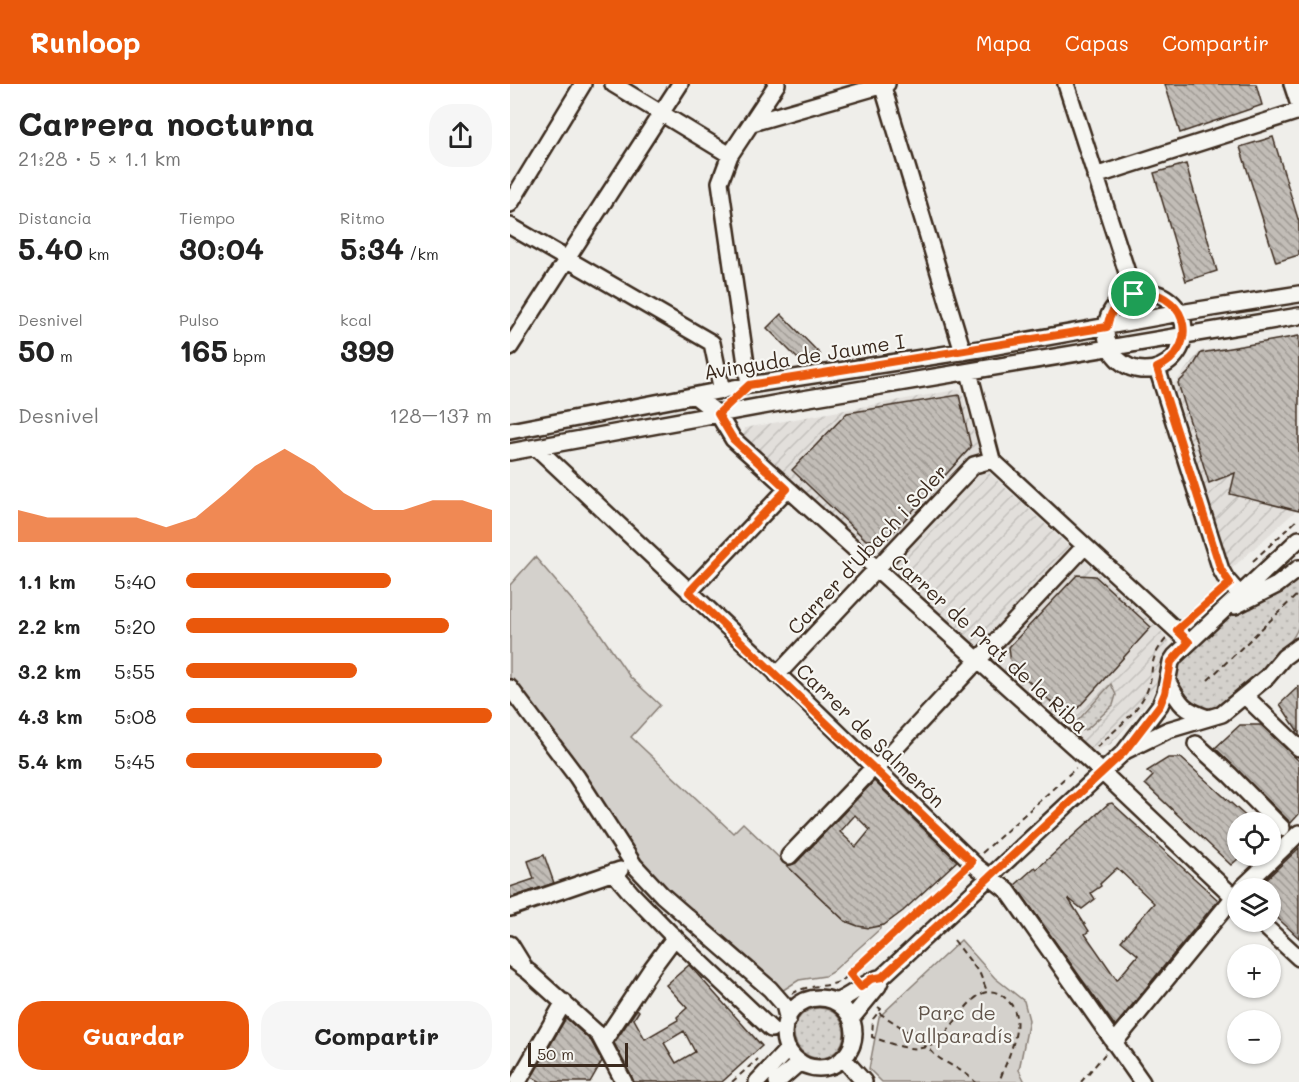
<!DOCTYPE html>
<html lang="es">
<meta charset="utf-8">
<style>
:root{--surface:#fff;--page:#f6f6f6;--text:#222;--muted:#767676;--accent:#ea580c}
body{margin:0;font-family:Mali,sans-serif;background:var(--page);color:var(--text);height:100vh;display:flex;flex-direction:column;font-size:22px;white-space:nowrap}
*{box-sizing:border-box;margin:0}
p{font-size:20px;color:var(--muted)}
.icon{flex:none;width:33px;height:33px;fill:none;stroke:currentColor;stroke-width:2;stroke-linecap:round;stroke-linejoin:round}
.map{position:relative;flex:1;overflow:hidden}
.drawer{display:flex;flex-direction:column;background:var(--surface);width:510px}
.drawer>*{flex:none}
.tools{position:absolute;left:717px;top:728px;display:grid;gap:12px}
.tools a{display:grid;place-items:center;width:54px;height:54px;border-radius:50%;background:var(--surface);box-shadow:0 2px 4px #0004;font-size:30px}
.scale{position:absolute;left:18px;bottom:15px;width:100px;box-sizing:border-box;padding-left:6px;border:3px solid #3b2a1e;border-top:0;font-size:16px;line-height:21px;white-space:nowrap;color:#3b2a1e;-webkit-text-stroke:4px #f6f6f2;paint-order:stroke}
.pin{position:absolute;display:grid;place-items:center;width:51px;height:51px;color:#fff;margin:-26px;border:3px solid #fff;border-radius:50%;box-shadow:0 2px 6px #0007}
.round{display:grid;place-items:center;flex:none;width:63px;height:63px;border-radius:24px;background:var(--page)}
.overview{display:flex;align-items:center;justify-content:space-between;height:102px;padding:0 18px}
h1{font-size:33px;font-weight:700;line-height:45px}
.figures{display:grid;grid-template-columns:repeat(3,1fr);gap:9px;height:102px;padding:6px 18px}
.figures div{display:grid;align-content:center}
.figures b{font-size:30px;font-weight:700}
.figures small{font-size:16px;font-weight:400}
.figures p{font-size:16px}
.chart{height:168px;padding:12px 18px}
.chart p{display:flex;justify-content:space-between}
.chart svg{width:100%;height:108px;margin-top:6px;fill:var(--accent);opacity:.7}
.cta{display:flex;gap:12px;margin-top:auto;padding:12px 18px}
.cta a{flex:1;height:69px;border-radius:24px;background:var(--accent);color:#fff;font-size:24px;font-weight:700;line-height:69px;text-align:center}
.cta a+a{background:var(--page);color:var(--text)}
ul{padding:0 18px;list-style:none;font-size:20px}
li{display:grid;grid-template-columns:96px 72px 1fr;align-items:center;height:45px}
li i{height:15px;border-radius:8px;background:var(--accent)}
header{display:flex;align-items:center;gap:36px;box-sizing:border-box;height:84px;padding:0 30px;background:var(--accent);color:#fff}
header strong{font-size:28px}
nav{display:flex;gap:33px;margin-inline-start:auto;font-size:21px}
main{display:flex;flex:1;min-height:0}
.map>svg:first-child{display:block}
.industrial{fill:url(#industrial-furrows)}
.grass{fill:url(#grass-dots);stroke:#887e75;stroke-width:1.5}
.park{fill:#d4d1cc;stroke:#887e75;stroke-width:1.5}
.building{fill:url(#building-back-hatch);stroke:#3b2a1e;stroke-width:1.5;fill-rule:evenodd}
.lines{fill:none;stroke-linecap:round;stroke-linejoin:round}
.minor-casing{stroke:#3b2a1e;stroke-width:20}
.path{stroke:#3b2a1e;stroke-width:2;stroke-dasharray:6 4.5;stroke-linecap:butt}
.minor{stroke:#f6f6f2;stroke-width:15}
.route-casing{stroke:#fff;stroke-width:12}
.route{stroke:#ea580c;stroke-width:8}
.labels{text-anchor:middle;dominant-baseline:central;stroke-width:4.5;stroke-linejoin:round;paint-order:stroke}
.street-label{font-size:20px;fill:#3b2a1e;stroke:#f6f6f2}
.park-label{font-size:20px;fill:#61544a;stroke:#f6f6f2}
</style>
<header>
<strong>Runloop</strong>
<nav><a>Mapa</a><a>Capas</a><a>Compartir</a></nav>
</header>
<main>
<section class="drawer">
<div class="overview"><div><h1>Carrera nocturna</h1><p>21:28 · 5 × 1.1 km</p></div><a class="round"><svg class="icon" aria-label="share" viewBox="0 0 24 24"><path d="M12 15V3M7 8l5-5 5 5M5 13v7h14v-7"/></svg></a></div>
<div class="figures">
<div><p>Distancia</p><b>5.40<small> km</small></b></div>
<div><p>Tiempo</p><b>30:04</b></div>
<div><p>Ritmo</p><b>5:34<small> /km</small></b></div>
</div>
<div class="figures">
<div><p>Desnivel</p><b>50<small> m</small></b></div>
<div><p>Pulso</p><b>165<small> bpm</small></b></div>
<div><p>kcal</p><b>399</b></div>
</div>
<div class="chart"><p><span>Desnivel</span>128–137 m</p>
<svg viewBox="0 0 160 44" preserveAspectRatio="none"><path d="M0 44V31L10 34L20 34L30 34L40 34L50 38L60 34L70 24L80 13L90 6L100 13L110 24L120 31L130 31L140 27L150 27L160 31V44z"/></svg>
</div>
<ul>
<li><b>1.1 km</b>5:40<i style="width:67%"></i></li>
<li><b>2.2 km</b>5:20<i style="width:86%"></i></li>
<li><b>3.2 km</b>5:55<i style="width:56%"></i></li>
<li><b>4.3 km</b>5:08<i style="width:100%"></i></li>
<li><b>5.4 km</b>5:45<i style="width:64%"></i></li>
</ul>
<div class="cta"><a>Guardar</a><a>Compartir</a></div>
</section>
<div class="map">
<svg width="789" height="998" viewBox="0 0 789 998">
<defs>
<pattern id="industrial-furrows" width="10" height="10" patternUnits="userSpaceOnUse" patternTransform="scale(1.5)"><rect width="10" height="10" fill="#e2dfdb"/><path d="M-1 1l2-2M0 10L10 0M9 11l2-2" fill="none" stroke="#c3c0bc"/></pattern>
<pattern id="grass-dots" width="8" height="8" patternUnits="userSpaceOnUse" patternTransform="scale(1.5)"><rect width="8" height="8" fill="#d4d1cc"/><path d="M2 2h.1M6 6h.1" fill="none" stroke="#b7b4af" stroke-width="1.8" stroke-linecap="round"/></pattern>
<pattern id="building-back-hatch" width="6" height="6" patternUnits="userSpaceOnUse" patternTransform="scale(1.5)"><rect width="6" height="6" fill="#c2bdb7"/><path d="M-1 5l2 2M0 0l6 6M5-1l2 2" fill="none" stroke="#9f9a94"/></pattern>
</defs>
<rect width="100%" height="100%" fill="#efeeea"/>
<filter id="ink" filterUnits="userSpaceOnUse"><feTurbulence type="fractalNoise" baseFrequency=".0167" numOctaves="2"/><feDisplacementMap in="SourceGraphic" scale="12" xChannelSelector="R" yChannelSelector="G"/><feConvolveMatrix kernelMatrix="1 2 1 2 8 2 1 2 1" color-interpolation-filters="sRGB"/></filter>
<g filter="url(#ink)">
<path class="industrial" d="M789,252V424L720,486L664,300L690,267Z
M451,305L474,384L651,547L660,558L641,614L601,660L582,668L233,353L235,344Z"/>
<path class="grass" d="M789,493C789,508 789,525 789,540C786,563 725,610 706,626C690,628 684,624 675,613C672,610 668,606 666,602C652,566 750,513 775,499L779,503Z
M601,600L606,611L603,621L577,645C571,647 566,648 562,643Z
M284 949a25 25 0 1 1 50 0a25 25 0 1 1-50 0Z"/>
<path class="park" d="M25,473L87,545L120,593L150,621L121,653L223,749L233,739L335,837L353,843L370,842V845L322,888L315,892L289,896L270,908L157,807L128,776L0,599V501Z
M451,856L485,894L514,917L519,936L509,986L515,998H372L359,985L369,933Z"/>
<path class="building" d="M655,0H746L752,21L670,49Z
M763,53L789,138V171L766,178L730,63Z
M676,80L707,187L676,197L644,89Z
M271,230L310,270L287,274L257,244Z
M789,252V427L720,410L725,389L699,399L668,299L681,286L691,269Z
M449,311L461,363L377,455L356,456L282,386L337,329Z
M567,491L585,492L641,543L568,624L551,627L501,581L499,563Z
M789,602V649L770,620Z
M730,641H751L789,677V730L781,739L705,664Z
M658,674H671L742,738H728V775L721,781L635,700L643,692L637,687Z
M364,697L447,777L393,827L374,841L359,844L348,842L335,837L277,782L286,779ZM345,731L360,746L346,763L330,748Z
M602,719L708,816L605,942L505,801L525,783L527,785L598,720ZM607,784L644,819L611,857L628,871L607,896L575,850L579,847L558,814L572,825L585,815L581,809L591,802L590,800Z
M789,764V854L760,827V804H747Z
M34,771L44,799L0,814V803L24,795L18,777Z
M179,881L252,962L212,998H124L104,959L127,925L129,927L124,935L135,955L168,936L167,933L177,924L156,901ZM174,947L185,968L166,979L154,959Z
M56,934L81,957L92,977L80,998H31L22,993Z"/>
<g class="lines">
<g class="minor-casing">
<path id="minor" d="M103,0L220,71
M372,0L453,268
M556,0L624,210
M782,0L789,21
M242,39L377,0
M585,92L789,27
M0,120L73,0
M0,142L202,259L212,307
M596 247a39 39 0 1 1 78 0a39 39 0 1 1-78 0Z
M0,263L170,0
M647,284L711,486L716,495L730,511
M459,288L482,376L679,558
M239,301L210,98L220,71L267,0
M185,312L208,330L223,355L234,365L592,688L728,817
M0,347L239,301L470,265L670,229L789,210
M27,364L279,601L467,783L498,807L632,998
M0,368L269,319L789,232
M179,508L277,405
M725,522L767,501L789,484
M267,591L464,381L482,376
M658,598C670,621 674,626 698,634
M0,604L67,693L124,781L152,811L260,905L274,921L278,936
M735,612L789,664
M686,660L720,691L772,744
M617,666L658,646L712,630L757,593L774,573L789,562
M366,685L575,462
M279,772L364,683
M103,788L121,809L160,849L261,945
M732,804L789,749
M0,824L110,786
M749,837L789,874
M0,860L13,881
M0,874L19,888L89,951L114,998
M274 949a35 35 0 1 1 70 0a35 35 0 1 1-70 0Z
M325,918C342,912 355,897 372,893
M341,935L368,902L372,893L614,668L650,621L655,609L661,578L665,572L789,455
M93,958L142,884L165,853
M604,959L728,808
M333,974L354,998
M8,998L54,918
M247,998L278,965
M267,998L290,978"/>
</g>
<path class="path" d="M743,477L789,434
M676,537L710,507
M698,596L789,509
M587,663C604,647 627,629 637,607C646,585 636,578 656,555
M472,769L566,684
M444,856L470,890L477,907
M282,910C300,898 317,906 334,895L452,786
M368,923L371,925L363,935L362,953C380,959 400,969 420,962C445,952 467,880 500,919C517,939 496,977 489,998
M369,929C389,941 406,953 422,968C435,981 454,985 465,998
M222,998L248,975
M571,998L595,970"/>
<use href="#minor" class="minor"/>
</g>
</g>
<g class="lines" filter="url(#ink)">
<g class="route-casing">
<path id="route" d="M634,208C679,212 689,265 647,284L711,486L720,499L667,546L679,558L661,578L655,609L650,621L614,668L372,893L361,895L351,903L340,890L462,778L179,508L277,405L223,355L208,330L239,301L597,243C601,222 613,212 634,208Z"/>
</g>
<use href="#route" class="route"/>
</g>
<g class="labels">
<g class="street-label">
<text transform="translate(294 272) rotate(-9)">Avinguda de Jaume I</text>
<text transform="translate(357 465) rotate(-47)">Carrer d'Ubach i Soler</text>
<text transform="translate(480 559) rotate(42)">Carrer de Prat de la Riba</text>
<text transform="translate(361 651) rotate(44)">Carrer de Salmerón</text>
</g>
<g class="park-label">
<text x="447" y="928">Parc de<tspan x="447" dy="23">Vallparadís</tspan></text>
</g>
</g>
</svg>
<div class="tools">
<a><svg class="icon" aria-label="locate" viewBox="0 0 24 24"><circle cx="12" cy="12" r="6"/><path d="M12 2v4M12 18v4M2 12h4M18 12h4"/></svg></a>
<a><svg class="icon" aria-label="layers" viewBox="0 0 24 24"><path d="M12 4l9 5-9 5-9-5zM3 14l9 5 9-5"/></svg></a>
<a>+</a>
<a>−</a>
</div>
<div class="scale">50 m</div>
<div class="pin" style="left:624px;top:210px;background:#1e9e55"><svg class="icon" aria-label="arrive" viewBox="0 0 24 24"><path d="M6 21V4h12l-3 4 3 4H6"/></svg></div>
</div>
</main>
